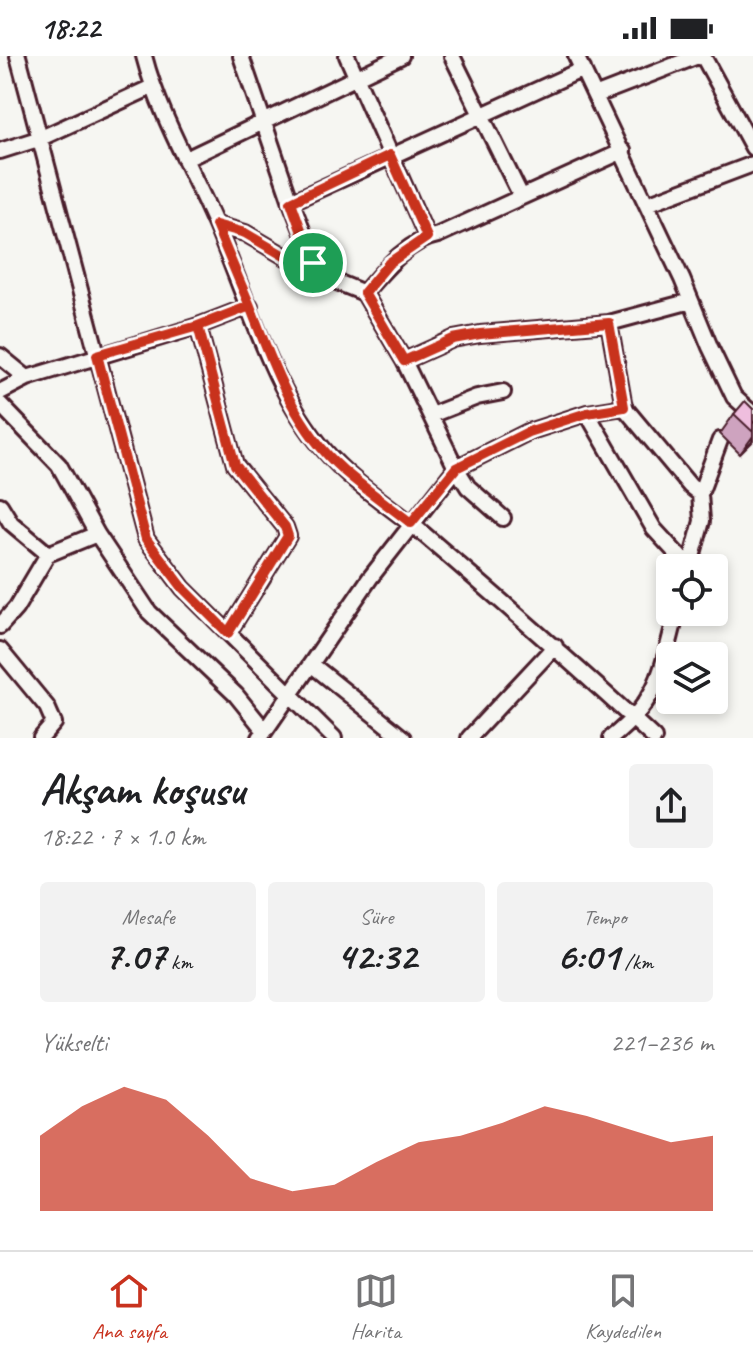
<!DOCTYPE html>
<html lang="tr">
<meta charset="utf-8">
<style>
:root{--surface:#fff;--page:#f2f2f2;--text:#202124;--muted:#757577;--line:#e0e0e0;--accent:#c8321e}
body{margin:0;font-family:Caveat,sans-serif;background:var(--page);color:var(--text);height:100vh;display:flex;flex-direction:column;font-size:30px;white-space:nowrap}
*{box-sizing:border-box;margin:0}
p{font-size:26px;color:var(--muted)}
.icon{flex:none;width:44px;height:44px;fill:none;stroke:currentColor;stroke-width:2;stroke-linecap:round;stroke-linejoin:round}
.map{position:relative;height:682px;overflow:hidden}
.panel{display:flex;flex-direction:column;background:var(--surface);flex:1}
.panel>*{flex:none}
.buttons{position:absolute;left:656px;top:498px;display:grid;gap:16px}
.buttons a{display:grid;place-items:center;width:72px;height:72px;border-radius:8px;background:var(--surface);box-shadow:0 4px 12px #0003;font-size:40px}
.pin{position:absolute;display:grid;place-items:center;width:68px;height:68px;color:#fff;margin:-34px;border:4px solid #fff;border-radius:50%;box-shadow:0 2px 8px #0007}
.round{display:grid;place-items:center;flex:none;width:84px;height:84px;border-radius:8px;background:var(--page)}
.overview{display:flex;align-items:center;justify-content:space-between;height:136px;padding:0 40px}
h1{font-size:44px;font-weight:600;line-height:60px}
.metrics{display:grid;grid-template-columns:repeat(3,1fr);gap:12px;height:136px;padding:8px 40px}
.metrics div{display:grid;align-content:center;border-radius:8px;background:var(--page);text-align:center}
.metrics b{font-size:40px;font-weight:600}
.metrics small{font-size:22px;font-weight:400}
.metrics p{font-size:22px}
.chart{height:224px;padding:16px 40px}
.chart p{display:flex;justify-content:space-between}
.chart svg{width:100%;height:144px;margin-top:8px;fill:var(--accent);opacity:.7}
.status{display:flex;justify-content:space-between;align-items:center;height:56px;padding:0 40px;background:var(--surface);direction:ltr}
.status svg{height:22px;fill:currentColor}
.tab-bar{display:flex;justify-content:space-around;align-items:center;height:112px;border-top:2px solid var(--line);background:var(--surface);font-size:22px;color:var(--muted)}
.tab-bar a{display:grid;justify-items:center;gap:4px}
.tab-bar .active{color:var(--accent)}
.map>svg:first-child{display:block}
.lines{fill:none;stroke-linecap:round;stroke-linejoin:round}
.minor-casing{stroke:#4a1f2b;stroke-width:20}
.minor{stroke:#f6f6f2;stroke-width:14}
.wall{fill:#cea3bf;stroke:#4a1f2b;stroke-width:2}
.shaded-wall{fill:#a7859b;stroke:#4a1f2b;stroke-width:2}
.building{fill:#efbede;stroke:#4a1f2b;stroke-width:2}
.route-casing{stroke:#fff;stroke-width:16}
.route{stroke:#c8321e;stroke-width:10}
</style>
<div class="status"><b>18:22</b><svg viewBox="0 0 49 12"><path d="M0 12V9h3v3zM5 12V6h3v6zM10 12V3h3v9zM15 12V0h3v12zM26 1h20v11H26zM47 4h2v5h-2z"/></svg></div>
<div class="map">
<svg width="753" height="682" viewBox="0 0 753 682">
<rect width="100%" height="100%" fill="#f6f6f2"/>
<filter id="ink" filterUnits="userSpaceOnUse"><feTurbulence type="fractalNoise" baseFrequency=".0125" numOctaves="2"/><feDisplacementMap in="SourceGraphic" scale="16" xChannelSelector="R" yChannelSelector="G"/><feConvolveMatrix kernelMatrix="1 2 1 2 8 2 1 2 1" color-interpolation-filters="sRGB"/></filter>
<g filter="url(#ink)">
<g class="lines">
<g class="minor-casing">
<path id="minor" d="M18,0L146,483L183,532L334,682
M144,0C159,58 191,112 215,167C248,243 271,333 325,395C354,429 394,452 427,481C504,547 580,613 654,682
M241,0L291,146L313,202L310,215
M347,0L427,181
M452,0L521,140
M576,0L682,223L710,291L734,341L753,358
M703,0L753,92
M597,39L698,0
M0,95L41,82L152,31
M186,103L401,0
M291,146L583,13
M647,148L753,108
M216,169L245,177L310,215L364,237L404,305L456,412L468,431L503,462
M364,237C384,214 407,185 438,179L623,95
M609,267L624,351L690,430L700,438
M198,270L235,409L285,471L288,480L228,577
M0,300L27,322
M404,305L453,283L480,278L609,267L691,245
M0,336L27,322L198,270L250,250
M0,348L59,409L97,478L149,556L236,639L265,675
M587,357L654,473L689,511
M431,359L477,341L503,336
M0,449L11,467L48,498
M689,512L702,465L700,438L720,384
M0,570L16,552L48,498L97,478
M0,594L47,651L54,667L41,682
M311,608L403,682
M260,682L370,522L456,412L528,376L587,357L624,351
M469,682L555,590
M611,682C661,642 661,614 677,556"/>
</g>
<use href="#minor" class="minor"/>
</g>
<path class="wall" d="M753,353V385L740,398L720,378L734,358Z"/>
<path class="shaded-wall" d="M753,380L752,386L740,398Z"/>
<path class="building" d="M745,345L753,353V376L734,358Z"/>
</g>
<g class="lines" filter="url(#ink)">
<g class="route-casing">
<path id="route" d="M313,207L310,215L245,177L216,169L250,250L198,270L97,299L146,483L183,532L228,577L288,480L285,471L235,409L198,270L250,250C273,309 294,371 343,414C365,433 389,450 411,467L456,412L528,376L587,357L624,351L609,267L480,278L453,283L404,305L364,237L389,207L427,181L390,99L291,146L313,207"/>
</g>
<use href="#route" class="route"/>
</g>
</svg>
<div class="buttons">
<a><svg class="icon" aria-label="locate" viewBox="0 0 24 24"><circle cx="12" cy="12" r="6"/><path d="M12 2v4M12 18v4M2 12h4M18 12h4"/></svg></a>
<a><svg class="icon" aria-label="layers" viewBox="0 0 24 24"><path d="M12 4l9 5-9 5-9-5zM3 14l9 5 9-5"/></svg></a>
</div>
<div class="pin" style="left:313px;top:207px;background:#1e9e55"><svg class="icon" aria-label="arrive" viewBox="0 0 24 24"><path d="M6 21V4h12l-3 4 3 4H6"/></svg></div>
</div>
<section class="panel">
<div class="overview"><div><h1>Akşam koşusu</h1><p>18:22 · 7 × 1.0 km</p></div><a class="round"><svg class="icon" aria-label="share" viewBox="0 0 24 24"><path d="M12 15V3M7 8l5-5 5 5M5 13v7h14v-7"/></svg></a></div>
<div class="metrics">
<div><p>Mesafe</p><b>7.07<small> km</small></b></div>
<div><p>Süre</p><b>42:32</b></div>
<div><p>Tempo</p><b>6:01<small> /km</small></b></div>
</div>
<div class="chart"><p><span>Yükselti</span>221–236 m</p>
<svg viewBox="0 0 160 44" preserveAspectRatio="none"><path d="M0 44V21L10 12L20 6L30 10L40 21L50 34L60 38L70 36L80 29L90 23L100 21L110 17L120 12L130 15L140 19L150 23L160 21V44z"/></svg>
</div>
</section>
<nav class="tab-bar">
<a class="active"><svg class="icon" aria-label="home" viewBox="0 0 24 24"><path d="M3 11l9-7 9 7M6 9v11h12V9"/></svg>Ana sayfa</a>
<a><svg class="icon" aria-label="map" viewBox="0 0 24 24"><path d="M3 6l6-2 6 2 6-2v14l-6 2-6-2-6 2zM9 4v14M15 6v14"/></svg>Harita</a>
<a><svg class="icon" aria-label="saved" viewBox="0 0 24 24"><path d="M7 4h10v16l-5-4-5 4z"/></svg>Kaydedilen</a>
</nav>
